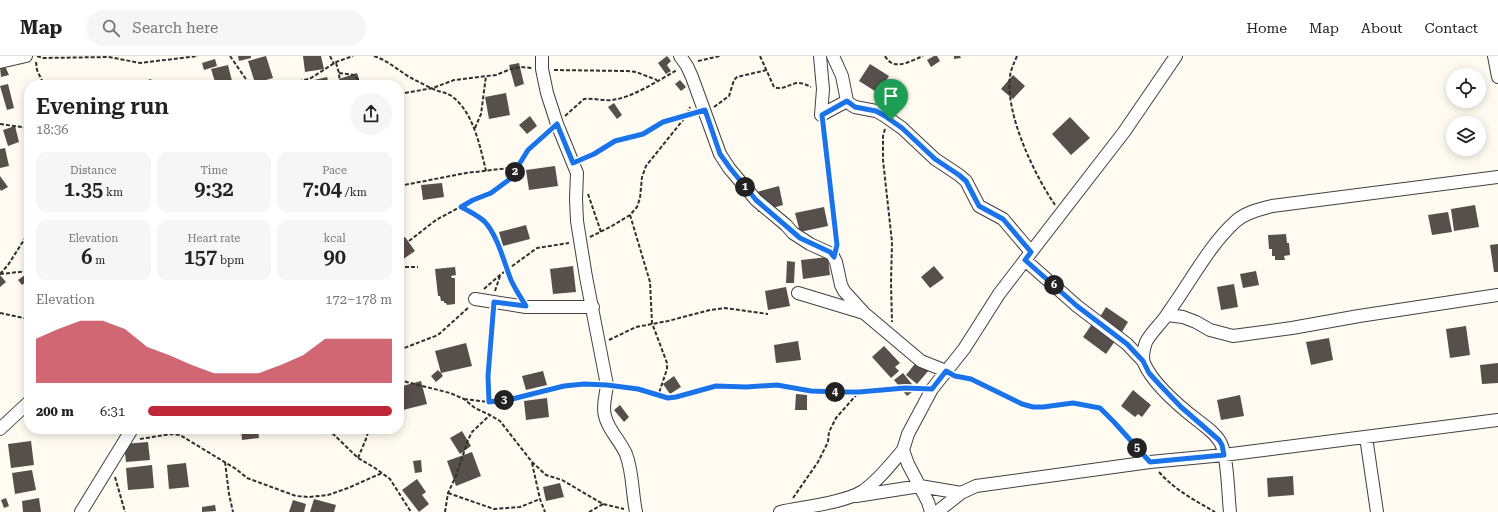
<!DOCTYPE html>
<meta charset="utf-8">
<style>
:root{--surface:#fff;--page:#f6f6f6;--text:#222;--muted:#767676;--line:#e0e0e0;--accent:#bd2737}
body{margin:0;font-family:"Roboto Serif",serif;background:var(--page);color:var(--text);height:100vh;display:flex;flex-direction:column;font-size:15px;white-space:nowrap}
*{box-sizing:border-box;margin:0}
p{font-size:13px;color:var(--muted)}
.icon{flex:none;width:22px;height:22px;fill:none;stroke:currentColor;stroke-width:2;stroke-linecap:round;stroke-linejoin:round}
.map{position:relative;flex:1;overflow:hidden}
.sheet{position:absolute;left:24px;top:24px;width:380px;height:354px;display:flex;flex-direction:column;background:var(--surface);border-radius:16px;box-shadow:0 2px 10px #0003}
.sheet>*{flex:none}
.controls{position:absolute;left:1446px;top:12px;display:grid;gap:8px}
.controls a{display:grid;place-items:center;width:40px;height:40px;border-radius:50%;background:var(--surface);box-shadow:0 2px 10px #0003;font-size:20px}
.pin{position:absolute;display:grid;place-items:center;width:34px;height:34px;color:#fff;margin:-41px -17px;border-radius:50% 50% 50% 0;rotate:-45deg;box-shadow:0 0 4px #0007}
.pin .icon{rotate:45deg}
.km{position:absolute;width:20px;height:20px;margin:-10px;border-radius:50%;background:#222;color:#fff;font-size:11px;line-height:20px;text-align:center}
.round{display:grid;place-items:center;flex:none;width:42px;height:42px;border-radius:21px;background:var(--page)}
.overview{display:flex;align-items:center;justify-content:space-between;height:68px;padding:0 12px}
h1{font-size:22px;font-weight:600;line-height:30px}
.metrics{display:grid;grid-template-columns:repeat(3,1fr);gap:6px;height:68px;padding:4px 12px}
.metrics div{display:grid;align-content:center;border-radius:10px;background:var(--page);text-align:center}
.metrics b{font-size:20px;font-weight:600}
.metrics small{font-size:11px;font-weight:400}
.metrics p{font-size:11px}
.chart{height:112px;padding:8px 12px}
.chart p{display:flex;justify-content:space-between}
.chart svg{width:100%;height:72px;margin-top:4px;fill:var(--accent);opacity:.7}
ul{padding:0 12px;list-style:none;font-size:13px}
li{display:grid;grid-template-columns:64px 48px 1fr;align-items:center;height:30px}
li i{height:10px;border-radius:5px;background:var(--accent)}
header{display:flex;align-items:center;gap:24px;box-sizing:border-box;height:56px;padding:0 20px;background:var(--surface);border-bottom:1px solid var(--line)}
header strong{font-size:19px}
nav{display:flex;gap:22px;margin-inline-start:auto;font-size:14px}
.search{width:280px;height:36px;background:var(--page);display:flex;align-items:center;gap:10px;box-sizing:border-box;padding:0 14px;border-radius:22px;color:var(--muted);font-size:15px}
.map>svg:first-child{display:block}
.building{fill:#574f4b}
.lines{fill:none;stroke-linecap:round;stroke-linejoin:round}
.minor-casing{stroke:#414141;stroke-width:14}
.path{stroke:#303030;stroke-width:2;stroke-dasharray:4 2;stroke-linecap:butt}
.minor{stroke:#fff;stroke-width:12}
.route-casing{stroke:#fff;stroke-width:8}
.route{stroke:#1a73e8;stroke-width:5}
</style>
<header>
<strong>Map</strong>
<div class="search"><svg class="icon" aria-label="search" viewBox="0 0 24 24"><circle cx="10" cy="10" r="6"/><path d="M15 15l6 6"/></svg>Search here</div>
<nav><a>Home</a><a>Map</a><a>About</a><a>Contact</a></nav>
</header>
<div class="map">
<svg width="1498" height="456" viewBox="0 0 1498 456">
<rect width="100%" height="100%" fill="#fffbf0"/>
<path class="building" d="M238,0H251V2L239,5Z
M266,0L273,22L255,27L248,5Z
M303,0H321L324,13L305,16Z
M667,0L671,5L667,9L671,15L666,18L658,7Z
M934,0H937L940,5L931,11L927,4Z
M954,0H960L961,2L954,3Z
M215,3L217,10L204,14L202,7Z
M519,7L524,28L515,31L509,9Z
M870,8L889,20L878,37L859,25Z
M228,9L233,29H216L211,13Z
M5,10L9,19L1,21L0,11Z
M357,17L361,29H342L339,23Z
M1013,19L1025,30L1013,43L1001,33Z
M327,21L329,29H311L310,25Z
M151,23L152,25L154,24L156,29H142L141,26Z
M680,24L686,31L681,35L675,28Z
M8,28L14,52L7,54L0,30Z
M506,37L510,59L489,63L485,41Z
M614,47L622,59L617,63L608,51Z
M530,60L537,70L527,78L519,69Z
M1070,61L1090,82L1071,99L1052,78Z
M15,70L19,86L8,90L3,74Z
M5,92L9,110L0,112V93Z
M555,110L558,130L529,134L526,114Z
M0,120L8,131L1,135L0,133Z
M442,127L444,141L423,144L421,129Z
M779,130L783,149L758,156L753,137Z
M1475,149L1479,171L1454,175L1451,153Z
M824,151L828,170L800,176L795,157Z
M1448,156L1452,176L1432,179L1428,159Z
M526,169L530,183L503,190L499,176Z
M1286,178L1287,187H1289L1290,199L1284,200L1285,204H1275V200H1272V193H1269L1268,179Z
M405,181L415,195L399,206V185Z
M1498,188V216H1494L1490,189Z
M828,201L830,219L803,223L801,204Z
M787,205L795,206L794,227H786Z
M573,210L576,236L553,238L550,213Z
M934,210L944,222L930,232L921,221Z
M455,211L456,219L451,220L452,222H455V248L447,249L446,247H444V245H441L440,240H438L435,213Z
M1256,215L1259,229L1243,232L1240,218Z
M29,216V223L22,229L18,224Z
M0,219L6,226L0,231Z
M1234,228L1238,251L1221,254L1217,231Z
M786,231L790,250L768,254L765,235Z
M1106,251L1128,266L1120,279L1098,264Z
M1092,268L1115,285L1106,298L1083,281Z
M1466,270L1470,299L1450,302L1446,273Z
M1329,282L1333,304L1311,309L1306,286Z
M798,285L801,304L776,307L774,289Z
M466,287L472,310L441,317L443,320L436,326L431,320L438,314L441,317L435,295Z
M884,290L900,307L895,311L899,315L891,322L872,301Z
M918,304L930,313L917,328L906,319Z
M1498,307V327L1482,328L1480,309Z
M543,315L547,329L526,334L522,320Z
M903,317L916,333L907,340L894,324Z
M674,320L681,331L670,338L663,328Z
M421,325L427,348L403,354L399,340V331Z
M1133,334L1151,349L1142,361L1138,358L1135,361L1121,350Z
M796,338L807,339V354H795Z
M1240,339L1244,360L1221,364L1217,344Z
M547,342L549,361L526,364L524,345Z
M620,349L629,361L624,366L614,354Z
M44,373H70V375L44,377Z
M159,373H173V374L159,375Z
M241,373H258L259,382L242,384Z
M462,375L471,390L460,398L450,382Z
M31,385L34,409L11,412L8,388Z
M148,386L150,404L126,406L124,388Z
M472,396L481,420L456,430L447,405Z
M421,404L422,416L415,417L413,405Z
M186,407L189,431L169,433L167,409Z
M152,409L154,432L128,434L126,412Z
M32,414L36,434L15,438L12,417Z
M1293,420L1294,439L1268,441L1267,422Z
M417,423L426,436L422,439L429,448L419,456L402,434Z
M560,427L564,441L546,445L543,431Z
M6,442L9,450L4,452L1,444Z
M39,442L41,456H23L22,445Z
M314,443L336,449L334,456H310Z
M293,444L306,448L304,456H289Z
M215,449L216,455L202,456V451Z"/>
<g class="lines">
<g class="minor-casing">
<path id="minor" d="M542,0V13L547,37L557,68L577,117L576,143L577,165L586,221L607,329C606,339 602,350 605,360C608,374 620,384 626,398C633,416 632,437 636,456
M680,0L687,10L692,21L720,98L729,112L756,144L786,169L793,177L810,188L832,198L836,206L841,229L844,235L864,257
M820,0L823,33L821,59
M833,0L842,20L847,45L850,48L855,51L876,55L885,60L902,72L935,103L959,119L966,125L979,150L1003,163L1031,196
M1494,0L1498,21
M0,6L26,0
M821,59L847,45
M1025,204L1077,250L1127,288L1143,305
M798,237L864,257L921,305L946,315
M475,243L526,251H593
M1167,259L1183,261L1196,266L1210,274L1233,280L1292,272L1359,260L1498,239
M0,373L29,346
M1366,381L1377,456
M856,440L920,430L961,437
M81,456L132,373
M780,456C802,451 844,447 863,435C878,425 891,408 903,394
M931,456L928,446L908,408L903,394L908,378L932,333L964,293L999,238L1025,204L1124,76L1176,0
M937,456L961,437L976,430L1150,406L1224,399L1498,364
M1230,456C1228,438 1228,406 1222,390C1218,379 1206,371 1197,364C1179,350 1153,328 1144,307C1142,301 1144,292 1146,286C1152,275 1162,267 1168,257C1190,227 1209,189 1236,165C1246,156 1261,153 1272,150L1498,121"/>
</g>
<path class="path" d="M37,0L43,2L109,1L140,7L198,0
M230,0L250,29
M330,0L334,8
M374,0C389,5 400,16 413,23C421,27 430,32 438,35C442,36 446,37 450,39C473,54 480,90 486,115
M760,0L774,31C783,35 790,27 799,27C803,27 807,29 811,31
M885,0C894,16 910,5 923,0
M1017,0C1014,7 1011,13 1010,20C1005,58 1034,118 1055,149
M698,5L720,0
M36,6L37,14L44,29
M336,7L339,17L340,29
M554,14L627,15L636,16L657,24
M339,17L354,19L362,29
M287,29L311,22L336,6L353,0
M399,38L433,32L454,24L496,19L511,13L521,11L532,12
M714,51L729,40L734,24L737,21L767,14
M565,60L584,43C594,42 603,45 612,44C632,42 659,24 677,14
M0,68L29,72
M823,70L837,188
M475,72L481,58L486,20
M885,73L883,80V104L892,186L891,227L892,266
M584,103L601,94L615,85L643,78L663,67L687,59L690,51
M399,130L466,117L518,111
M588,138L601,176
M461,151C470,155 478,159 485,166C494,176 497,187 501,199C506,213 512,227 519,239
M630,159L650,226L652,267L667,307V313L658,340
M590,181L612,170L630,159L637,151L640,142L642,121L646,110L687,59L693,58
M409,185L436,164L473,144L491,137L510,123L528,95L548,77
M399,211H418
M0,218L8,209L29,176
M0,218L29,215
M484,233L500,219L537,192L569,187
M495,235L500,220
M0,257L29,263
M609,284L636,271L668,265L710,254L725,252L768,258
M399,294L438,279L468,252
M957,321L971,323L1022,348L1033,351H1043L1073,347L1100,353L1108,359L1142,397
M399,324L450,337L464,343L475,352L490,359L500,365L532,406L546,419L562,424L603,448L624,453
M618,330L638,333L668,342L676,341L716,330L747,331L777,329L811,335L839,336H859L891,333L920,332
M464,343L489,346L512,343L564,330L596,329
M489,346L488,320L493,257
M328,373L358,402L375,412L390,423L411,456
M140,383L171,378L180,379L236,413L247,422L296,440L309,441L328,439L348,432L382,417
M358,402L366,383L369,373
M225,406L229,438L233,456
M532,407L540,443L545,456
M1159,416C1175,434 1194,444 1215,456
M115,421L125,456
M448,437L494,453L520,451L540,443
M793,442L818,406L828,386L829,376L836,362L859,336
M445,456L448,437L456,420L468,384L472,376L490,359
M589,456L603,448"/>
<use href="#minor" class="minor"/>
</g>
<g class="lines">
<g class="route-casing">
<path id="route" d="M847,45L855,51L876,55L885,60L902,72L935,103L959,119L966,125L979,150L1003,163L1031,196L1025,204L1077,250L1127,288L1143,305L1149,317L1159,328L1181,351L1219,384L1222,389L1224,399L1150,406L1114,366L1100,352L1073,347L1043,351H1033L1022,348L971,323L955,320L946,315L932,333L905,332L859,336H839L811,335L777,329L746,331L716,330L676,341L668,342L638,333L607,329L584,328L564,330L512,343L489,346L488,320L494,246L526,250C521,242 515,233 511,224C504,206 497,178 484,165C477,159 469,155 461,151L473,144L491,137L510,123L528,94L557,68L573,107L594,98L615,85L643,78L663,66L705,54L720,98L730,112L756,144L800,182L830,196L834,201L837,189L822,59Z"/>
</g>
<use href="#route" class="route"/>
</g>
</svg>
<div class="controls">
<a><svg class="icon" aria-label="locate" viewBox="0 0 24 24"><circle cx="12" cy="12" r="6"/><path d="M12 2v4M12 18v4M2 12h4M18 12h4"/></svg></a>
<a><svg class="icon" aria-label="layers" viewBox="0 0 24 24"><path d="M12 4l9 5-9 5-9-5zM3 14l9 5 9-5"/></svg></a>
</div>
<div class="pin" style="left:891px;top:64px;background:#1e9e55"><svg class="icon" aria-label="arrive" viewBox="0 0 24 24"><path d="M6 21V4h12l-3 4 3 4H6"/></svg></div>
<b class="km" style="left:745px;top:131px">1</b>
<b class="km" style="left:515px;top:116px">2</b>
<b class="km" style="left:504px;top:344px">3</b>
<b class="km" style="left:835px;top:336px">4</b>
<b class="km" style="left:1137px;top:392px">5</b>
<b class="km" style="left:1054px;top:229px">6</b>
<section class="sheet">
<div class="overview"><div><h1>Evening run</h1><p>18:36</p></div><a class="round"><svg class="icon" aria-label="share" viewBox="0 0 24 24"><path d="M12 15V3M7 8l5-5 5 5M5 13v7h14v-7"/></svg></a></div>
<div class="metrics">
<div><p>Distance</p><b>1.35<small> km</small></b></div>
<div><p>Time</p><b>9:32</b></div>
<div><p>Pace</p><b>7:04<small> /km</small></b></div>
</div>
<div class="metrics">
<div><p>Elevation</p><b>6<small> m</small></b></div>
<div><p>Heart rate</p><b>157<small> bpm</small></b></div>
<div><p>kcal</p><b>90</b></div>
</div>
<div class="chart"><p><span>Elevation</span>172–178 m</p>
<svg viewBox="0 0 160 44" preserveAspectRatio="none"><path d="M0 44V17L10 11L20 6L30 6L40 11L50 22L60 27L70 33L80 38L90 38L100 38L110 33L120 27L130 17L140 17L150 17L160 17V44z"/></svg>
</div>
<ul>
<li><b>200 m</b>6:31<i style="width:100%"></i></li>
</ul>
</section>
</div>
